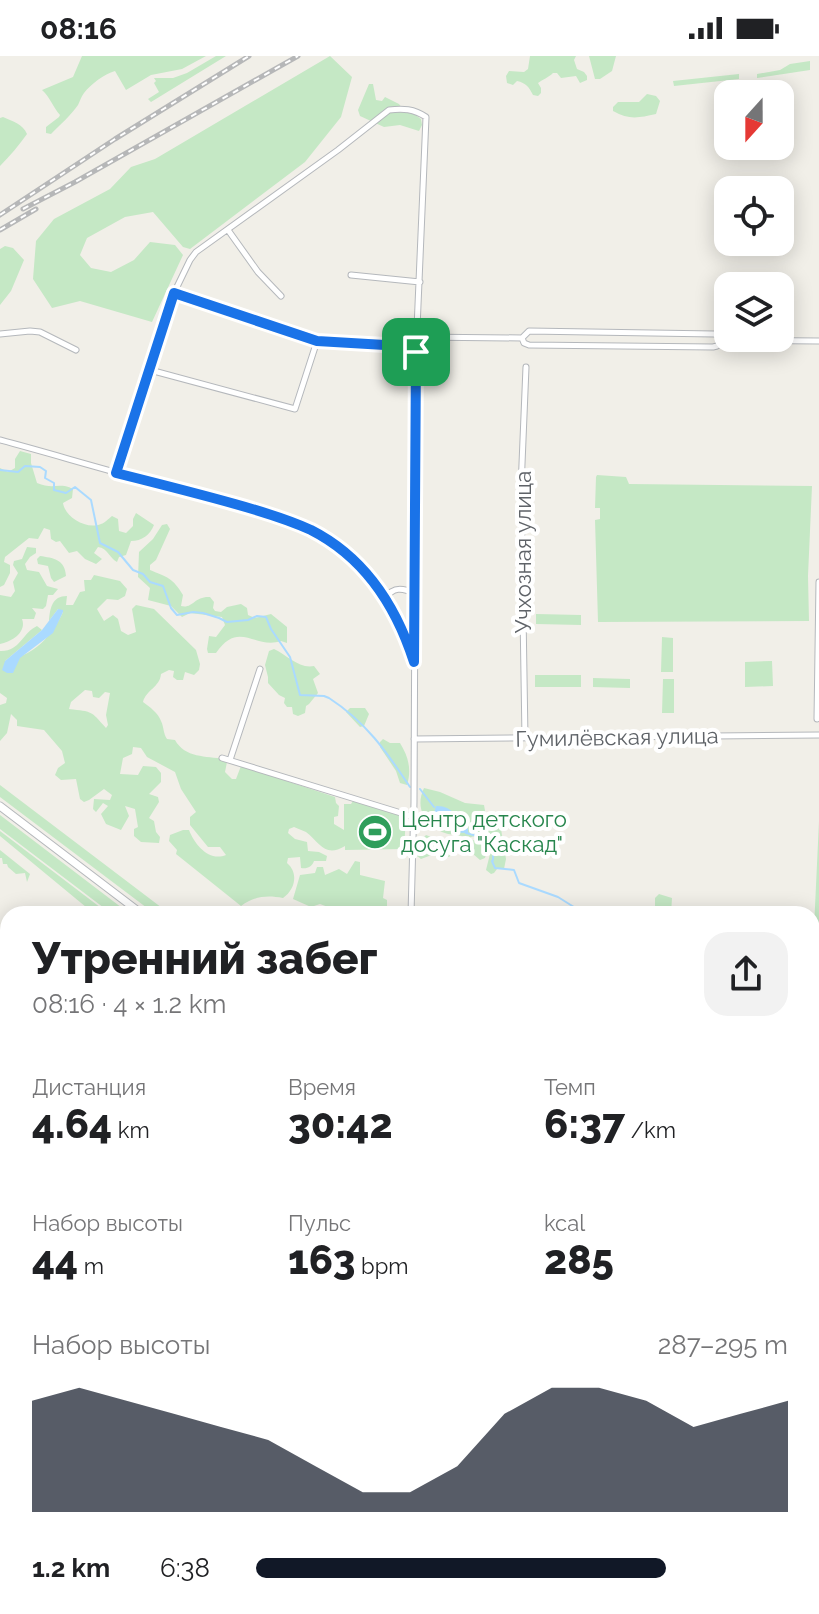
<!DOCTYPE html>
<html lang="ru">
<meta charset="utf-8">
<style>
:root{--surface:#fff;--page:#f2f2f2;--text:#202124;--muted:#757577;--accent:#111827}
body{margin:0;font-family:Raleway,sans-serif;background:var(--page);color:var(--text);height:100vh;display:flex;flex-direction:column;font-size:30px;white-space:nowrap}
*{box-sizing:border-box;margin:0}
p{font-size:26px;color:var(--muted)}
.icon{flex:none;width:44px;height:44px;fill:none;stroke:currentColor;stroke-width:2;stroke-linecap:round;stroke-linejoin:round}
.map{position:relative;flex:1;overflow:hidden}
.drawer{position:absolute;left:0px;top:850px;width:820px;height:708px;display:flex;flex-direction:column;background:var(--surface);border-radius:24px 24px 0 0;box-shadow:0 4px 20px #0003}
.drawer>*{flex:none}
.needle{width:52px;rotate:201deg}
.controls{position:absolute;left:714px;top:24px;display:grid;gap:16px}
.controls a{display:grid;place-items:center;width:80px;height:80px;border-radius:16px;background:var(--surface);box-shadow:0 4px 20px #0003;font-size:40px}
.pin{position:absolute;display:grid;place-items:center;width:68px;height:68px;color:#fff;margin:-34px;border-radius:16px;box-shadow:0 4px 12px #0006}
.round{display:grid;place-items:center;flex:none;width:84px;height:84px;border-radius:24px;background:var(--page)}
.head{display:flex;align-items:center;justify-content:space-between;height:136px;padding:0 32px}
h1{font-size:44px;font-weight:800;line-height:60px}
.stats{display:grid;grid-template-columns:repeat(3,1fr);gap:12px;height:136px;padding:8px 32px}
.stats div{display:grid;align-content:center}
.stats b{font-size:40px;font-weight:800}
.stats small{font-size:22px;font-weight:400}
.stats p{font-size:22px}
.chart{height:224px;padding:16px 32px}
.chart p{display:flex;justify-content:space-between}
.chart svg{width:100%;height:144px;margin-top:8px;fill:var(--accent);opacity:.7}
ul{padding:0 32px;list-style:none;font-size:26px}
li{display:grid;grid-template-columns:128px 96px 1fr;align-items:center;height:60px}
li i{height:20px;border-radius:10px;background:var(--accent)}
.status{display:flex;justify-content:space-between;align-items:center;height:56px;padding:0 40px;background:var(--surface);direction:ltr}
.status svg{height:22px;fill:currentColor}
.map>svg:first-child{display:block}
.green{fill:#c5e8c5;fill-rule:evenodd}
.water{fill:#aadaff}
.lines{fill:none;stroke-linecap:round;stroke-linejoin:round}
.stream{stroke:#aadaff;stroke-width:2}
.minor-casing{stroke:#b5b8bc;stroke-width:7}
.tertiary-casing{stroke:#b5b8bc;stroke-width:9}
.minor{stroke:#fff;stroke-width:5}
.tertiary{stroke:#fff;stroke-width:7}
.rail-casing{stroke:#b6b7b8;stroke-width:5}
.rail{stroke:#fff;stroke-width:2;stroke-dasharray:6;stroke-linecap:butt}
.route-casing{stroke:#fff;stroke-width:16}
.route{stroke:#1a73e8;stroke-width:10}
.labels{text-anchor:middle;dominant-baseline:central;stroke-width:8;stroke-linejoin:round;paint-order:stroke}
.street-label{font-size:22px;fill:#5f6368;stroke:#fff}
.leisure-label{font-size:22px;fill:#27864d;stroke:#fff;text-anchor:start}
</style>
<div class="status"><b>08:16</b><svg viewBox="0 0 49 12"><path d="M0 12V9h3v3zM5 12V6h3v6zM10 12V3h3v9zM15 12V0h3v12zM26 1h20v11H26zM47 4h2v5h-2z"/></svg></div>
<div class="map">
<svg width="819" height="1558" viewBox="0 0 819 1558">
<rect width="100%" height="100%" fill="#f1efe8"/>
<path class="green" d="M82,0H206L182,13L151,19L126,34L115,15C104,18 91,28 84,37C81,41 80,45 78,49C71,59 60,69 51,78L46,77V71L59,61L60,59C53,51 50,41 42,34L73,21Z
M216,0H226L151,46L148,43L159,36L154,27L156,25L154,22H173L187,17Z
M330,0L352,21L341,61L305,106L190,193L183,191L153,156L125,161L87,182L80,199L91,212L111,216L134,204L150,186L175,189L183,199L152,266L80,245L52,252L33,223L36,185L54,163L110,133L131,111L155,103Z
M530,0H576L574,4L577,13L584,16L587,20V24L580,27L576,20L561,22L557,17H553C548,22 543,23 538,27L541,32V37L538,40L533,39C529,31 526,27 517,25L513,29L507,27L506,20L509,15L524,16L528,13Z
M589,0H616L612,15L600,23H595Z
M810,5V14L757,22V18L780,14L790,8Z
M739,18V23L674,30L673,25Z
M770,25H784L785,28L766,38H743L745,32Z
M369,28H373L376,44L382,45L385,41L399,48L405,56L414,58L421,63L422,69L419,75L400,69L384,71L360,60L358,54Z
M647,38L656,40L660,45L656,58C638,62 629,64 613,55V51L618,46H639Z
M3,61C12,65 23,68 27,78C19,89 10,100 0,110V62Z
M5,190L13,192L24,204L11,235L0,249V193Z
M20,395L31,398V407L37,427C53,434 59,426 73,433L72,442L63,447C65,461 86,474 101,468C105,467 108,463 112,460L118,463L119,475L126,477L133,470V463L136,457L154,469C150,479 142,485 131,485L126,499L119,501L117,506C109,502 108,492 98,491L94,497L102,503L96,508L85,503L77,495L69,497L60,485L56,486L51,483L50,474L44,472L38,483L29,482L5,501L4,506L10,509V517L4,529L0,531V412L8,416L15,412V403Z
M597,419L626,421L629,428L812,430L808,520L809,565L598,566L595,464L600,463V452H595L596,421Z
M167,468L170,473L156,504L150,509V514C167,521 173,522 183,539L181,550C193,553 194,540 210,541L214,546L213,552L215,555L221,556L227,551L241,548L247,552L248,559L255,562L271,558L287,571V587L281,585C255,594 239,563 216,597H208L207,593L209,580L216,581L225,569L222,561L190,557L182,561L171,550L148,544L150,532L138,521L139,496L153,483L162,469Z
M27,491L36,492V497L30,501L25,508L27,514L39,516L47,530L58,533L53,539H48L46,550L43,553L32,552L36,557L34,563H22C27,576 12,586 0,588V539L11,541L15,535L13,526L18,517L13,509L14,505L22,503Z
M40,500C53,502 65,503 66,520L54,526L51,522L48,510L38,508L37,503Z
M94,519L120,525L127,533L125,540L118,544L107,543L97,553L104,565L113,559L118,563L121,575L128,579L136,576L132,553L136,549L154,553L196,594L200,608L199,614L194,619L185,616L183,624H177L173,621L174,615L169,614L161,618C160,631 146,634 143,646C150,651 158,657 161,665C164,671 163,677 167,683L175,684C185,702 206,700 224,703L227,706L225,716L232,723H236L241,710L335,741L336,747L339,750L338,760L334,761V768L344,774V748H351L353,745L406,761L404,793L345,794V790C325,802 320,787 306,776C302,774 298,773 294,771L289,773L288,777L295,783L307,786L308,795L319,796L327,800L326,805H314C312,811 307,813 301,812L300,801L288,802L287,807C299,817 295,834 283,842C267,839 255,840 241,850L176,798L177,794L169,785L170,779L183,774H189C195,789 209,806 226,799L220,791H208L190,769V761L196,756L181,733L175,716L147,701L141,692L133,691L132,698L123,702L120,718L138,719L143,710L156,711L161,717V726L149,738L158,741L159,746L149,762L154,765L156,776L160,781L159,787L141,786L134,780V773L138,771L135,753L125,750L129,760L121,774L106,768L101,758L108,750L103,747L96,756L93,753L94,743L110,744L112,739L104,733L89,744L84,746L80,743L76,723L61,724L55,719L58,712L65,707L62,695L44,674L17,670V664L11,658L7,677L0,685V649L6,647L7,642L0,637V595C20,596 22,577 37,570L42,574L5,605C34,599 51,582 63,556L58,553L49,565C50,552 52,540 67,540L66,549H73L80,536L85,535L84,524H91ZM85,634L92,635L93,641L99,642L105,636L110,637L106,659L108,669L106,672C90,654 93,656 69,653L71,646Z
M536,558L581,559V569L536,568Z
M662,581L673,582V616H661Z
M274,593C287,599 299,613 314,610L320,618L313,623L318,637L309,648L306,650L305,657L298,660L293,658L292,651H287L284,647L285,642L279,639L268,627V621L265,609L269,595Z
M772,605L773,630L745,631V606Z
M535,619H581V631H535Z
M593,622L630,623V632L593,631Z
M663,623H674V657H662Z
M350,652H365L369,658L364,670L360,671L346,656Z
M383,683L390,687H400C408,700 412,713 407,729L400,727L396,715L380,691V686Z
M0,729L170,858H155L0,741Z
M424,732L440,736L465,747L484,749L487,766L501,773L506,803L504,813H497L494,817L491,818L486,814L491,794L488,791L485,802L480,804L466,792L454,791L451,788V783L455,781L478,785L475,780C464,783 472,782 462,780C457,779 453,779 448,778C426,772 414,753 424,732Z
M0,759L130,858H112L0,773Z
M819,765V915H812Z
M0,775L109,858H94L92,856L0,780Z
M426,779L434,782L452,794V798L449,801L437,797L421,803L417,800L421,784Z
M0,794L30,818L27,826L25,817L16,818L8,811L7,808H3L2,802H0Z
M355,805L360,806V819L385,825L383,842L387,844V858H332L328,851L320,848L311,851L293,843L300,819L315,817L317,811H323L325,819L339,813L347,818Z
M659,838L672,842L671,858H658L655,853V842Z
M0,1485L8,1488V1540H0Z
M8,1544V1550H69V1558H0V1552H8Z
M276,1550H324L323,1558H291Z
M526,1550H605V1558H525Z"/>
<path class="water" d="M58,553L63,554V556L53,577L20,602L13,617H7L2,614L5,605L42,574Z
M436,750C451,749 459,762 468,773V777C454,778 441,768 434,757Z"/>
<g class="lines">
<path class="stream" d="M0,414L18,416L25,410L40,411L46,415L45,422L54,427V434L66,437L75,431L91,444L100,487L118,496L133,514L143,518L150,526L163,530L171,552L177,559L193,556L203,557L219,562L227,566L248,564L257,560L266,561L271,573L290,601L300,639L324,640L329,642C366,666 386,695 410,731
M420,733L434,751
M466,777C478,780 492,783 493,798C494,812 489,798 495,812L514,814L519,827L558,841L585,858
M812,895L819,898
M0,1407H8
M266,1550L281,1558"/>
<g class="minor-casing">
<path id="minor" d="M228,174L258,216L281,240
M351,219L420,226
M174,237L317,285L385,289L416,296
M0,278L30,275L40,276L76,294
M418,281L522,282L529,275L714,278L721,280L723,284L819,285
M522,282L524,287L529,289L713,291L717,290L723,284
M150,314L295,353L317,285
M0,384C49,397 98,412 148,425C265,455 371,470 412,601
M116,417L174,237L190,204L196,196L338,94L389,54C403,52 414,53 426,61L416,296L414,746L411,858
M386,543C392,530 403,532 414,537
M817,663L819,526
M525,682L521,432L526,311
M414,683L819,679
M222,702L414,761
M230,704L260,613
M814,1251L819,1250
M0,1382L8,1381
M213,1550L236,1558
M719,1550L726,1558
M521,1558V1550"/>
</g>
<g class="tertiary-casing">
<path id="tertiary" d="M0,750L142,858
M405,1558V1550"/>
</g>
<use href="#minor" class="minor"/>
<use href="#tertiary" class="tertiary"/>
<g class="rail-casing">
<path id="rail" d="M23,153L75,126L298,0
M0,159L115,83L249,0
M0,174L36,153"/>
</g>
<use href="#rail" class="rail"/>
</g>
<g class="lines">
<g class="route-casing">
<path id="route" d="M174,237L317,285L385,289L416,296L414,606C396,550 364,501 311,474C287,463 260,455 235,448C196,437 156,427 116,417Z"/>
</g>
<use href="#route" class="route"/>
</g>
<defs>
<g id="stadium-disc" transform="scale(1.8)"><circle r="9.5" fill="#2e9e5b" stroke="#fff"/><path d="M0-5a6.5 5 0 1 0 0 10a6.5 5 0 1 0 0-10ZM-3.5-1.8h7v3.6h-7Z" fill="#fff"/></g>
</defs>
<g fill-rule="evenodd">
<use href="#stadium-disc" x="375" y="776"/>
</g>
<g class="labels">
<g class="street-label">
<text transform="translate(523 496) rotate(-90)">Учхозная улица</text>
<text transform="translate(617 681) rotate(-1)">Гумилёвская улица</text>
</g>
<g class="leisure-label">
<text x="401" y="763">Центр детского<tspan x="401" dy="25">досуга "Каскад"</tspan></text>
</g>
</g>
</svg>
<div class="controls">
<a><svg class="needle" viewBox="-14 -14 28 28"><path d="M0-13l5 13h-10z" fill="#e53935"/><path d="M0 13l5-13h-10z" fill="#757577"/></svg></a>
<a><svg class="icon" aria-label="locate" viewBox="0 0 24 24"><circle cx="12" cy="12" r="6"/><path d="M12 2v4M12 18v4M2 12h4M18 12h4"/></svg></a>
<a><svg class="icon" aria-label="layers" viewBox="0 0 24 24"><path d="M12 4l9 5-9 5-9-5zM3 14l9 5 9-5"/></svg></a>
</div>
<div class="pin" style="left:416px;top:296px;background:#1e9e55"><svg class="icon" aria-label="arrive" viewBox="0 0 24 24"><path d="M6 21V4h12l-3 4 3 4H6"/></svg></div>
<section class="drawer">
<div class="head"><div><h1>Утренний забег</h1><p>08:16 · 4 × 1.2 km</p></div><a class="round"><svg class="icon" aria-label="share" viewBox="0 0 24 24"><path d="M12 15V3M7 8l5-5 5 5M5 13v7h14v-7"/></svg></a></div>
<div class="stats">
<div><p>Дистанция</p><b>4.64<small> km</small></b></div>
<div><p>Время</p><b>30:42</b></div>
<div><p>Темп</p><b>6:37<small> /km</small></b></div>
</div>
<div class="stats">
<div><p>Набор высоты</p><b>44<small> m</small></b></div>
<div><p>Пульс</p><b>163<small> bpm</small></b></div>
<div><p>kcal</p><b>285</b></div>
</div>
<div class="chart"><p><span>Набор высоты</span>287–295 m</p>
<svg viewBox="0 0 160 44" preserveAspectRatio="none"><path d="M0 44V10L10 6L20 10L30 14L40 18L50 22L60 30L70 38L80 38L90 30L100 14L110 6L120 6L130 10L140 18L150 14L160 10V44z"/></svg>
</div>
<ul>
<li><b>1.2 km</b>6:38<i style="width:77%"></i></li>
</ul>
</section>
</div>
